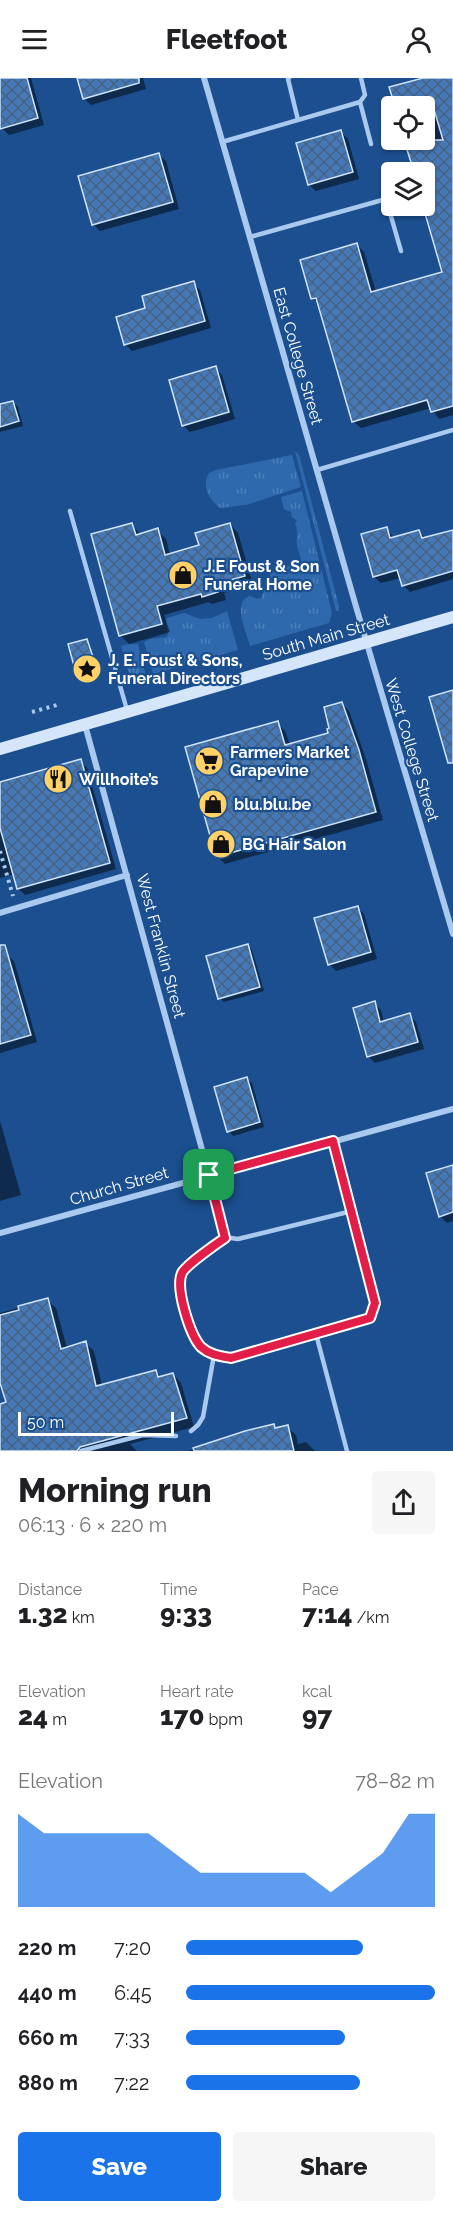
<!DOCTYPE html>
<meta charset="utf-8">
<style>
:root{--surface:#fff;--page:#f6f6f6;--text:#202124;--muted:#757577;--accent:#1a73e8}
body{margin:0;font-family:Raleway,sans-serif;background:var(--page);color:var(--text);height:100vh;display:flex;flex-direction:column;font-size:22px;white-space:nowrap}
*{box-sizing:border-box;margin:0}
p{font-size:20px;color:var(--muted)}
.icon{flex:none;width:33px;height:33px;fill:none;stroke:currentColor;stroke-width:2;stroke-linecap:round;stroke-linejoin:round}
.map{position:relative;height:1373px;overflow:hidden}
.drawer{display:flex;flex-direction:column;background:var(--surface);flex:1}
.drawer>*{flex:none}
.buttons{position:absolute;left:381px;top:18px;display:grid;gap:12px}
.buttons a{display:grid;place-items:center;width:54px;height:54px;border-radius:6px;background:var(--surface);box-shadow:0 2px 4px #0004;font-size:30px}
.scale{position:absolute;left:18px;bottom:15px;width:156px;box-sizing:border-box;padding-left:6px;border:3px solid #fff;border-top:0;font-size:16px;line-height:21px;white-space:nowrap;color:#fff;-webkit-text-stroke:4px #1b4f8f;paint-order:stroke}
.pin{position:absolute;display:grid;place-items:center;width:51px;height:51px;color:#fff;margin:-26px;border-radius:12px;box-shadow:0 3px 9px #0006}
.round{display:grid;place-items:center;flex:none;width:63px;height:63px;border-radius:6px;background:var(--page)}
.overview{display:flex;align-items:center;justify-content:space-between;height:102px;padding:0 18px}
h1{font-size:33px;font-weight:800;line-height:45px}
.figures{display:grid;grid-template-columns:repeat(3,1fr);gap:9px;height:102px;padding:6px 18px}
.figures div{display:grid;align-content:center}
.figures b{font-size:26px;font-weight:800}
.figures small{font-size:16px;font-weight:400}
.figures p{font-size:16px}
.chart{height:168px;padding:12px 18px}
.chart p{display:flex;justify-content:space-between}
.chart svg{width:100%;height:108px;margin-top:6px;fill:var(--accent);opacity:.7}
.cta{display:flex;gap:12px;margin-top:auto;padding:12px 18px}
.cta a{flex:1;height:69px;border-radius:6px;background:var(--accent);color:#fff;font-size:24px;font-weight:800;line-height:69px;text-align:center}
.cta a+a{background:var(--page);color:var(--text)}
ul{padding:0 18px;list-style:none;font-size:20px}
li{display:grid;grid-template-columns:96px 72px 1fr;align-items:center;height:45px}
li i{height:15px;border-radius:8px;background:var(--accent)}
header{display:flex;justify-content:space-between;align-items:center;height:78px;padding:0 18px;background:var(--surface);font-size:27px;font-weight:800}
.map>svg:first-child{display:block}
.grass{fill:url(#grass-tufts)}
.shadow{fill:#0007}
.building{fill:url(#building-cross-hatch);stroke:#cfe3fa;stroke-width:1.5}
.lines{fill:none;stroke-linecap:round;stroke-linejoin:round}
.path{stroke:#a9c9ee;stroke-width:4;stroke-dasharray:3 4.5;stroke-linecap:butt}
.service{stroke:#a9c9ee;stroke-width:4.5}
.minor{stroke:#a9c9ee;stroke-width:6}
.secondary{stroke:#d6e6fa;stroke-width:12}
.route-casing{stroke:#fff;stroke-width:12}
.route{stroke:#e11d48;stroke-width:8}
.labels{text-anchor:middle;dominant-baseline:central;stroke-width:4.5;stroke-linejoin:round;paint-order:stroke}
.street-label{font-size:16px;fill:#fff;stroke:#1b4f8f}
.poi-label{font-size:16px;font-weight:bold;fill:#fff;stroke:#1b4f8f;text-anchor:start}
</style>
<header><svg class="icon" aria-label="menu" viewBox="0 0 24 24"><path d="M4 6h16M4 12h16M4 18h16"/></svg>Fleetfoot<svg class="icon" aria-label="person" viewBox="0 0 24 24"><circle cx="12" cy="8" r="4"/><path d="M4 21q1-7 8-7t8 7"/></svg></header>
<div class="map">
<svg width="453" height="1373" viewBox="0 0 453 1373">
<defs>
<pattern id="grass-tufts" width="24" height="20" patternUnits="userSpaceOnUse" patternTransform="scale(1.5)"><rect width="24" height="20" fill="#2e69ad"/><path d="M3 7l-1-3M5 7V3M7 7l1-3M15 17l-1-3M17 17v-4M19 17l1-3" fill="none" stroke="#4d80b9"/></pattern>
<pattern id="building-cross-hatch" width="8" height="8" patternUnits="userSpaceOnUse" patternTransform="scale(1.5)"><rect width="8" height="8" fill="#4478b7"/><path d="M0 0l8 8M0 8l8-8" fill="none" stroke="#486282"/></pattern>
</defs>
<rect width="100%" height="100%" fill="#1b4f8f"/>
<path class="grass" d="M295,373L299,377L339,528V533H336L334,525Z
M292,377L301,409L246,427L220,430C209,421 201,408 209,395L216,392Z
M302,413L332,535L329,545L250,568C247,555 231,524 250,518L257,521L261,520L271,495L282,489L301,487C302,479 298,475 297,467C296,459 299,454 295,446L297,443L292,439L291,434L284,431L281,419Z
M227,533L238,572L153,596L144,564L150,561L167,559L168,555L166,544L167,540L184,535L200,541L212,540Z
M130,566H138L146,598L136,600L129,596L121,568Z"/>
<path class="shadow" d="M0,0H31L44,47L9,57L2,50L0,40Z
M78,0H143L146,11L91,27L84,20Z
M428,0H453V337L439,341L431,330L361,350L353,343L320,227L313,220L357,167L364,174L376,214L444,195L424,94H415L406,62H424V28H397L391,10Z
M341,54L348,61L359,101L316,113L309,107L298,66Z
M159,77L166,83L179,131L100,153L93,146Z
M193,205L200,212L211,250L132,273L125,266L147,231Z
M215,290L222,297L235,341L190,354L183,347Z
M13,324L18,329L23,348L0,354V328Z
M230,446L238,455L253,507L224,515L226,522L212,526L209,524L164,537L170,554L129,566L120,557L132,447L141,457L157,452L166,461L170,477L200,468Z
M387,451L394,460L419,453L426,461L453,452V501L410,514L403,507L401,500L381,505L374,499Z
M86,562L95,584L78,589L76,587Z
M341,625L349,633L366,681L383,742L225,786L217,778L277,645L285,653L290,667L330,656Z
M80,683L87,690L116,791L25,817L18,810L14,796L0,800V706Z
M357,829L364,836L377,881L336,893L329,886Z
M247,868L252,872L264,913L224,924L220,920Z
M7,877L14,883L37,964L0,975V879Z
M374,925L381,932L384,944L409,937L416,944L424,971L375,985L368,978Z
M247,1001L252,1005L264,1049L233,1058L229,1053Z
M0,1043L21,1117L0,1123Z
M453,1089V1143L447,1145L440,1138Z
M47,1222L56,1230L67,1270L85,1265L94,1273L102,1308L155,1293L161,1299L173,1296L181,1305L194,1349L130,1366L137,1373H0V1337L7,1325L0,1299V1235Z
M274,1348L277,1351L287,1349L296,1357L298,1366L306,1364L315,1373H188L245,1354Z"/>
<path class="building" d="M0,0H27L38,40L0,51Z
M77,0H139V5L83,21Z
M423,0H453V328L431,334L427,322L352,344L316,220L311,221L300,182L357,165L371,214L442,194L424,132V94H414L404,62H443L433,28H395L389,9Z
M341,52L353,94L308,107L296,65Z
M159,75L173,124L92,147L78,98Z
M194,203L205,243L124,267L116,239L145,230L142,218Z
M216,288L229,334L182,348L169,302Z
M13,323L19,343L0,349V326Z
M132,445L136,457L158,450L165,477L199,467L195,455L230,445L245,498L216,506L218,514L202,519L201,516L157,528L162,546L119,558L91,456Z
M387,449L390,460L419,452L422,460L453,452V493L402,508L397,492L373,499L361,456Z
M87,561L94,582L74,588L68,566Z
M453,612V685H448L429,619Z
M342,624L359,672L376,734L216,779L185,669L278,643L285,667L328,655L327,651L329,650L324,629Z
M81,681L110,785L17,811L0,750V704Z
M358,828L371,874L328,887L314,840Z
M248,866L260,909L218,921L206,878Z
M0,867H5L31,957L0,966Z
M375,923L380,944L410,935L418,964L367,979L353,930Z
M247,999L260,1044L227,1054L214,1009Z
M453,1087V1134L439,1139L426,1095Z
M48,1220L61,1271L86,1263L96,1308L156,1292L158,1299L173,1295L187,1340L80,1369L77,1373H0V1326L6,1324L0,1305V1237L19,1232L18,1228Z
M274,1346L275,1350L288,1347L294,1373H194L193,1370L245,1353Z"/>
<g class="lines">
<path class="path" d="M32,634L57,627
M0,773L13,818"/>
<path class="service" d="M289,0L288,1L298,42
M360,24L371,66
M222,64L360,24L365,17L361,0
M250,159L386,121L401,173
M317,392L453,352
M70,433L127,632
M333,1063L375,1225L370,1240L316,1256L347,1373
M209,1097L224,1159L183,1193L179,1208L191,1253L201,1269L214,1277L231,1280L316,1256
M224,1159L238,1161L352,1133
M191,1353L198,1347L203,1339L214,1277
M81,1373L143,1357L176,1358"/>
<path class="minor" d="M204,0L357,532L453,856
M85,647L209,1097
M0,835L127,797
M0,1155L453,1031"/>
<path class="secondary" d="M0,671L453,539"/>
</g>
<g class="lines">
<g class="route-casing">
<path id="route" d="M333,1063L375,1225L370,1240L231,1280C220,1278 210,1277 201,1269C190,1257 175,1210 182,1195C186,1187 216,1166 225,1160L209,1097Z"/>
</g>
<use href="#route" class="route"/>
</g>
<defs>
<g id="shop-disc" transform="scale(1.5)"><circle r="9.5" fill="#ffd166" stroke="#1b4f8f"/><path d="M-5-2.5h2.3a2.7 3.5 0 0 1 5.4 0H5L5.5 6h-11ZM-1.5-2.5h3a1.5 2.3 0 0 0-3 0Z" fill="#111"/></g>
<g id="sight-disc" transform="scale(1.5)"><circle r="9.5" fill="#ffd166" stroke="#1b4f8f"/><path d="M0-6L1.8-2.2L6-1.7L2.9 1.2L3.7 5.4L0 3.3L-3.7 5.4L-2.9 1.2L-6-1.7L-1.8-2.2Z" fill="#111"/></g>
<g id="supermarket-disc" transform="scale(1.5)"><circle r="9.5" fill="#ffd166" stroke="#1b4f8f"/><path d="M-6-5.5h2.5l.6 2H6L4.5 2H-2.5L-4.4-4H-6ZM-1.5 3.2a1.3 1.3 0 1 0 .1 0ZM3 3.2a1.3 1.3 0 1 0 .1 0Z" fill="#111"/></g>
<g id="restaurant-disc" transform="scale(1.5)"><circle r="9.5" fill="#ffd166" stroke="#1b4f8f"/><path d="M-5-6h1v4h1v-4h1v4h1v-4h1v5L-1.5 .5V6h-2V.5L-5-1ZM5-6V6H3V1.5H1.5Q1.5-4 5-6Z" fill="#111"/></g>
</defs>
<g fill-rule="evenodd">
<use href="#shop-disc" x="183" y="497"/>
<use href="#sight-disc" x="87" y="591"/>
<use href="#supermarket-disc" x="209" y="683"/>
<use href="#restaurant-disc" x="58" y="701"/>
<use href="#shop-disc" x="213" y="726"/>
<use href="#shop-disc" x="221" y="766"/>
</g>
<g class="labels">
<g class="street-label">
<text transform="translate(298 278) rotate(74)">East College Street</text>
<text transform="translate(326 559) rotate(-16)">South Main Street</text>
<text transform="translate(412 672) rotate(73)">West College Street</text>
<text transform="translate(161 868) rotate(75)">West Franklin Street</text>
<text transform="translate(119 1108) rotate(-16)">Church Street</text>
</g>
<g class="poi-label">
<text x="204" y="488">J.E Foust &amp; Son<tspan x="204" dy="18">Funeral Home</tspan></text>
<text x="108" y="582">J. E. Foust &amp; Sons,<tspan x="108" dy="18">Funeral Directors</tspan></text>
<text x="230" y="674">Farmers Market<tspan x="230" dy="18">Grapevine</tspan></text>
<text x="79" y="701">Willhoite’s</text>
<text x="234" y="726">blu.blu.be</text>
<text x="242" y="766">BG Hair Salon</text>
</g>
</g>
</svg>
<div class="buttons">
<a><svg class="icon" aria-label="locate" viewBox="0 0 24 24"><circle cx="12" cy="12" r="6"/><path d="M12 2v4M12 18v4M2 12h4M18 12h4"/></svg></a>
<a><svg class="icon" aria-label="layers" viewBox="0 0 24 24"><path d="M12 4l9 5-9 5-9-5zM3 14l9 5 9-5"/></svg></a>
</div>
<div class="scale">50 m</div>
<div class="pin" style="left:209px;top:1097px;background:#1e9e55"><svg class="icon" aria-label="arrive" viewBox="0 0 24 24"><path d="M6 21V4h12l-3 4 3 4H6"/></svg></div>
</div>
<section class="drawer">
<div class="overview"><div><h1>Morning run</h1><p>06:13 · 6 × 220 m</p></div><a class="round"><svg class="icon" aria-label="share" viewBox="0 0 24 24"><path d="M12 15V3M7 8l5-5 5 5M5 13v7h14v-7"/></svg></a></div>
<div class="figures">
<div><p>Distance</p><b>1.32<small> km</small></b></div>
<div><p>Time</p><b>9:33</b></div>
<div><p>Pace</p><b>7:14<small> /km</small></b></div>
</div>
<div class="figures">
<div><p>Elevation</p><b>24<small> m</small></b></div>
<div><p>Heart rate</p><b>170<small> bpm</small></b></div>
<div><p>kcal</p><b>97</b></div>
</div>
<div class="chart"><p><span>Elevation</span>78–82 m</p>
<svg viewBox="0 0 160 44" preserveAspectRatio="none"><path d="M0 44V6L10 14L20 14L30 14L40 14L50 14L60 22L70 30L80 30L90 30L100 30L110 30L120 38L130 30L140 22L150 6L160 6V44z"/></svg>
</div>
<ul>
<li><b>220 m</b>7:20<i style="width:71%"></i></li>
<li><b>440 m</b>6:45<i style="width:100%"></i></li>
<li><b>660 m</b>7:33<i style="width:64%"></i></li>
<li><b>880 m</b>7:22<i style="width:70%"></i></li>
</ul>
<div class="cta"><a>Save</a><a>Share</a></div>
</section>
